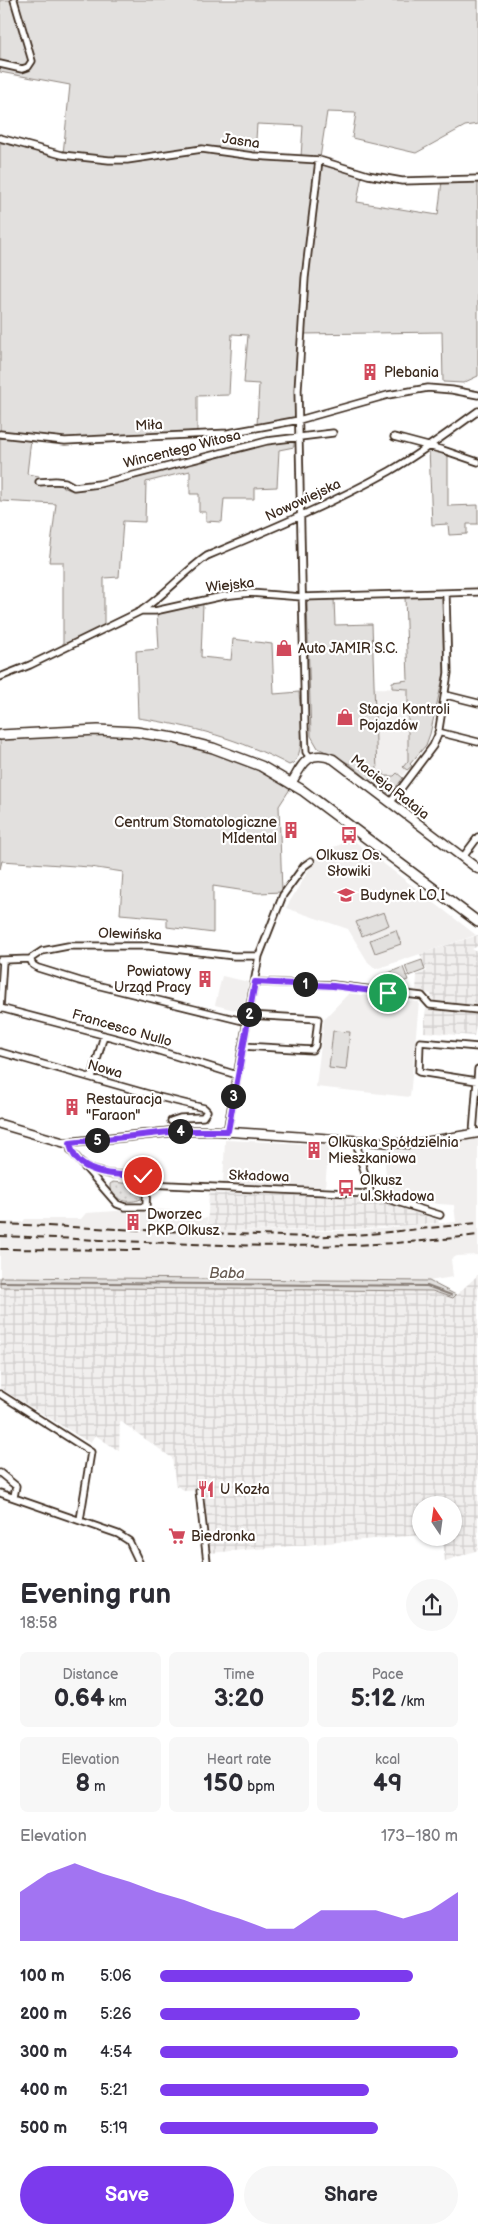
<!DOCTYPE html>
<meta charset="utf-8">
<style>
:root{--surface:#fff;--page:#f7f7f7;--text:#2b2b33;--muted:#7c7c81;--accent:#7c3aed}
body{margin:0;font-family:"Balsamiq Sans",sans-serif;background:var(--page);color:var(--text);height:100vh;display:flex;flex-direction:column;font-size:19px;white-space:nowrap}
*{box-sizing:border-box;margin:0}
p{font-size:16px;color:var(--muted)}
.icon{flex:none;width:28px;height:28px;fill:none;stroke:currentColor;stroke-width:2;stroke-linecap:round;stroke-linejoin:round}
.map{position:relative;height:1562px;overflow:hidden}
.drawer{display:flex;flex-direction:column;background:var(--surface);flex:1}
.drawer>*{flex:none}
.needle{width:32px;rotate:347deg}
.tools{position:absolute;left:412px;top:1496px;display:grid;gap:10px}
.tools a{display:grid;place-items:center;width:50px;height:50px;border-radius:50%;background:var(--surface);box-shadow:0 1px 4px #0004;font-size:25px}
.pin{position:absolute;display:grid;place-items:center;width:42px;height:42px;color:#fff;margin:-21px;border:2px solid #fff;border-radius:50%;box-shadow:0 1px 5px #0007}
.km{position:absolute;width:25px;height:25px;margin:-12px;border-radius:50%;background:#222;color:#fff;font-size:14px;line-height:25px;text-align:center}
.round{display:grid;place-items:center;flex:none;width:52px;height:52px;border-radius:26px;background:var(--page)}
.head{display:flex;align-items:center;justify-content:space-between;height:85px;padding:0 20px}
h1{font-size:28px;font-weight:700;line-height:38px}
.figures{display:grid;grid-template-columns:repeat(3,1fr);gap:8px;height:85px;padding:5px 20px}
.figures div{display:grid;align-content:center;border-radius:8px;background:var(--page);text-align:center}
.figures b{font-size:25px;font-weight:700}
.figures small{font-size:14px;font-weight:400}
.figures p{font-size:14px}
.chart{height:140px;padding:10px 20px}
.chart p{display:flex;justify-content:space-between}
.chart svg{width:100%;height:90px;margin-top:5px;fill:var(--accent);opacity:.7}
.primary-button{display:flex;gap:10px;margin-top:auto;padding:10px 20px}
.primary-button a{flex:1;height:58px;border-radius:30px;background:var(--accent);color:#fff;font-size:20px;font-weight:700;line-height:58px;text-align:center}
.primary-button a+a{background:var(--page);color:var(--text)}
ul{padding:0 20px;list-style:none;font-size:16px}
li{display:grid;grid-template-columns:80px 60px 1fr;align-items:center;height:38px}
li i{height:12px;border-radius:6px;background:var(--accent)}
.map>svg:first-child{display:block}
.built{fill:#f1efee}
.industrial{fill:url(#industrial-grid)}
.green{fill:#e2e0de;stroke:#8e857e}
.park{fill:url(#park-dots);stroke:#8e857e}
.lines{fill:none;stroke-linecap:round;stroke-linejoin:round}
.stream{stroke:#887e77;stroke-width:2}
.minor-casing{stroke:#3b2a1e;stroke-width:9}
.tertiary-casing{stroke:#3b2a1e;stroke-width:11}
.primary-casing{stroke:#3b2a1e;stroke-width:12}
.minor{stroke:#fff;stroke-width:5.5}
.tertiary{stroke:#fff;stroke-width:8}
.primary{stroke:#fff;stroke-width:9}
.rail{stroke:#3b2a1e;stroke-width:2;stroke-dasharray:8 4;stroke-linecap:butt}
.route-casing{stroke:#fff;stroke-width:10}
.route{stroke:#7c3aed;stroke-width:6}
.labels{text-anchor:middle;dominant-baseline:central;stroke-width:4.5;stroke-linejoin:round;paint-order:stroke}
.street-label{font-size:14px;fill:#3b2a1e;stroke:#fff}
.poi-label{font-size:14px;fill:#3b2a1e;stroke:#fff;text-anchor:start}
.water-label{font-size:15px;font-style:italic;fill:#685b52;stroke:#fff}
</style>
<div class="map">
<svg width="478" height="1562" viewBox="0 0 478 1562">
<defs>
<pattern id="industrial-grid" width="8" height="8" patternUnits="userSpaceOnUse" patternTransform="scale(1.25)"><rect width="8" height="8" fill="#f1efee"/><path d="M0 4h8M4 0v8" fill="none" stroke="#d0cdcc"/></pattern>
<pattern id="park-dots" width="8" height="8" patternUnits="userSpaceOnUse" patternTransform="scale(1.25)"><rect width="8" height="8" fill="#e2e0de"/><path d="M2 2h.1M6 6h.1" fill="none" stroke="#c3c0be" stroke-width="1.8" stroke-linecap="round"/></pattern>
</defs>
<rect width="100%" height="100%" fill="#fff"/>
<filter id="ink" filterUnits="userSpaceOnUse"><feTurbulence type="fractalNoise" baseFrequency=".02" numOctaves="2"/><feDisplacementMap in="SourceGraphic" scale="10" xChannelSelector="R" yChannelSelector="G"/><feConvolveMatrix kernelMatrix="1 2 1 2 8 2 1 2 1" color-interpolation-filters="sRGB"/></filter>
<g filter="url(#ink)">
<path class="built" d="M373,688L408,689L410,764L403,776L401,774L384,776L377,773Z
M353,840L476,935L376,969L368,962L348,929L286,908L314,861L328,849Z
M222,976L249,982L243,1012L215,1005Z
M349,993L419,1002L410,1097L316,1087L324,1019Z
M478,1138V1255L457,1256L451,1259L453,1277L429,1281L0,1277V1222H23L25,1219H81L86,1213L148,1209L170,1210V1218H207V1231H341L456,1222L454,1205L438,1204L387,1193L384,1147L408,1150Z
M225,1140L329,1145L325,1187L223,1184Z"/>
<path class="industrial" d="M478,935V946L472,949L478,953V1006L433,1002L431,994L416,992L417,975L427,971L420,954Z
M426,1009L478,1013L474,1036L424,1032Z
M209,1193L366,1197L438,1220L439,1223L341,1230L207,1231Z
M478,1275V1550L445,1561L443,1538H454V1505H421V1535L209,1553L203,1490L186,1491L176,1486L172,1458L120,1421L119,1451L95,1435L90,1443L0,1388V1287L432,1291L453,1298Z"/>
<path class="green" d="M0,0H478V124L465,126L416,153L352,138L356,113L327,112L320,158L301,157L303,126L257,124L255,155L218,147H202L111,158L63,154L70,85L0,72Z
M0,143L106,161L197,151L329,163L362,175L357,202L438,215L442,181L478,179V376L463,383L443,382L442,332L302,334L300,417L257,426L259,384L244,383L248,335L232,334L229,395L197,396V433L67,438L0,431Z
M0,438L31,439L27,474L39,476V485L54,483L70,490L103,485L267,443L289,441L294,442V447L279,450L277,487L254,488V499H224L222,522L206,521V512H199V494H190V471L146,482L145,522L123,521L119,577L104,578V625L63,646V562H49L56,504L0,501Z
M429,448L448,453V506L478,505V524H467V534L449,535L448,524L432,525Z
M442,595L444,673L430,734L426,745L410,764L412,766L407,770L403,767L408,761V689L392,688V682L408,680L405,597Z
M334,598L335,625L372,624L377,772H384V776H394L397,773L403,778C398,784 394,794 385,793L350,764L318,748L311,736L307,602L310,599Z
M203,603L201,657L231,660L233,639L272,644L274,694L299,692C300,709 308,760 289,765C241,739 191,726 138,718L136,651L159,649L157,613Z
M97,733C122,735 149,735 174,740C216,748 254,767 290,789L279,806L282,892L259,893L213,886V933L167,927V918L120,914L123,872L90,867L2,861L0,869V737Z
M318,795L478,915V919L317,797Z
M384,912L389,925L362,936L356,922Z
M396,930L401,944L375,953L370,940Z
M422,960L425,970L409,976L405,966Z
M403,967L408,980L386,988L381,976Z
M333,1031L350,1032L346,1070L329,1068Z
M0,1277L429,1281L456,1295L453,1298L432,1291L0,1287Z"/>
<path class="park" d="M113,1182L140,1185L141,1199C130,1204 115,1201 110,1190V1184Z"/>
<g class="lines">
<path class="stream" d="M0,1282L427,1286L451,1295"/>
<g class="minor-casing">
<path id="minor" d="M0,64L22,69L28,67L32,61L14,0
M0,138L62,155L109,160H127L202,149L253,156L319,160L368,175L402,181L478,179
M0,434L65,441L228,433L299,420L388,395L428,388L452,390L478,395
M394,437L443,450L478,462
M39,482L55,481L65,482L74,487L99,484L267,441L333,433
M142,610C166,594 184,572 207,556C269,530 331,504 390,471C421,453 449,432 478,411
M0,677L30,665L141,611H155L223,596L250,593L302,597L478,592
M446,695L478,703
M438,732L478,742
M310,757L306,752L305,729L298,390L305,278L319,160
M390,803L433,746L438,735L448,673L446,594
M463,857L478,837
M30,959L33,965L38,968L80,981L247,1022
M0,960H3L0,1009
M3,960L30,959L42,951L68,946H149L234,956H259
M255,982L333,985L422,996L430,1005L478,1010
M0,1008L130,1042L237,1075
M242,1046L312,1050L315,1046L318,1019L248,1015
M0,1052L159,1097L204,1108L207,1111L203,1117L180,1118L171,1121
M92,1078L104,1035
M477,1081L419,1072L420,1042L478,1047
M227,1131L259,956L283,895L304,866L311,861
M473,1133L478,1069
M357,1141L358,1151L371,1194
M70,1143L71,1151L117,1204L125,1207H146L147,1176L109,1174L85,1168
M147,1184L371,1194L440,1215
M0,1394L91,1452L80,1520
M0,1473L16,1486L14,1497
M199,1491L207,1562
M0,1493L118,1534L129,1541L139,1562"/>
</g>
<g class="tertiary-casing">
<path id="tertiary" d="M291,784C302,765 307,749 333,759L478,869
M0,1124L65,1143L178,1131H217L409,1144
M413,1144L478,1133"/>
</g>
<g class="primary-casing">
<path id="primary" d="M0,735L98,730L136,732L174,738L213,748L261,766L302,790L478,922"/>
</g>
<use href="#minor" class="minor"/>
<use href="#tertiary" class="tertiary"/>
<use href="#primary" class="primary"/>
<path class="rail" d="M0,1224L306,1237L370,1234L478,1223
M0,1236C159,1241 319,1256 478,1235
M0,1249L142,1250"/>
</g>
</g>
<g class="lines" filter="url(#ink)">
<g class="route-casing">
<path id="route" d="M143,1176C116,1175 75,1176 70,1143L178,1131H228L255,982L333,986L388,993"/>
</g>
<use href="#route" class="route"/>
</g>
<defs>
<g id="building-bare" transform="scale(1.35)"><path d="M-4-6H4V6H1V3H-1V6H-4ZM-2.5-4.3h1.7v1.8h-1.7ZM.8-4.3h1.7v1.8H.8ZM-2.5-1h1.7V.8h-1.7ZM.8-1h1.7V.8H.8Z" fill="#d1495b" stroke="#fff" stroke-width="2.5" paint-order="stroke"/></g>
<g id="shop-bare" transform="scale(1.35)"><path d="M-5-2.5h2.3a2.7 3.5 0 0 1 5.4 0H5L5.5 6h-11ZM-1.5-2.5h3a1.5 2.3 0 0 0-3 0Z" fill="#d1495b" stroke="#fff" stroke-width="2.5" paint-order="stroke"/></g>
<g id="bus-bare" transform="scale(1.35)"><path d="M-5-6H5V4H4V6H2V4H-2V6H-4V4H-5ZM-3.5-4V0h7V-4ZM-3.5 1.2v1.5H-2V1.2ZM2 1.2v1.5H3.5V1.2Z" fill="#d1495b" stroke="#fff" stroke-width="2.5" paint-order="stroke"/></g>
<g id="school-bare" transform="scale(1.35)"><path d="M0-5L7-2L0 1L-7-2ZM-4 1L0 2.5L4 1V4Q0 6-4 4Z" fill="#d1495b" stroke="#fff" stroke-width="2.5" paint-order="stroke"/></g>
<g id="restaurant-bare" transform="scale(1.35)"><path d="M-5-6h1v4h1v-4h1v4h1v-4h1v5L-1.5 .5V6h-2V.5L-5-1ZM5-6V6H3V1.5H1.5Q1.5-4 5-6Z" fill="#d1495b" stroke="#fff" stroke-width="2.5" paint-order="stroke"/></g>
<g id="supermarket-bare" transform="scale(1.35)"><path d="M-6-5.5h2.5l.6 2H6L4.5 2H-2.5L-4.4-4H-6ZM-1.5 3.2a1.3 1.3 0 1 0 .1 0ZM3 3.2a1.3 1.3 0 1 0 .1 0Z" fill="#d1495b" stroke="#fff" stroke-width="2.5" paint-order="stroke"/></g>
</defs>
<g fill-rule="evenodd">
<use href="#building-bare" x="370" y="372"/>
<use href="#shop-bare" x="284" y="648"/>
<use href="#shop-bare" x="345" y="717"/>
<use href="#building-bare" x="291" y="830"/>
<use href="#bus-bare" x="349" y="835"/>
<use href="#school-bare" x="346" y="895"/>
<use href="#building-bare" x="205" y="979"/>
<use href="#building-bare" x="72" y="1107"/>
<use href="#building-bare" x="314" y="1150"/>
<use href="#bus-bare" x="346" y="1188"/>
<use href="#building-bare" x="133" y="1222"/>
<use href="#restaurant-bare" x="206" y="1489"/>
<use href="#supermarket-bare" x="177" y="1536"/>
</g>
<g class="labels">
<g class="street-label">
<text transform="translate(241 141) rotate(8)">Jasna</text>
<text transform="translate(149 425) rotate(-3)">Miła</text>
<text transform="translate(182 449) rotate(-14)">Wincentego Witosa</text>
<text transform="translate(303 500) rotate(-25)">Nowowiejska</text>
<text transform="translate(230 585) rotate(-6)">Wiejska</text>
<text transform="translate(390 787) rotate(38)">Macieja Rataja</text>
<text transform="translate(130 934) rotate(2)">Olewińska</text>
<text transform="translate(122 1028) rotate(16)">Francesco Nullo</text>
<text transform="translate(105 1069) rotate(16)">Nowa</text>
<text transform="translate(259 1176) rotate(2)">Składowa</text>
</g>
<g class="poi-label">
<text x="384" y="372">Plebania</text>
<text x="298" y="648">Auto JAMIR S.C.</text>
<text x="359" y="709">Stacja Kontroli<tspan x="359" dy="16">Pojazdów</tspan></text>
<text x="277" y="822" text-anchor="end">Centrum Stomatologiczne<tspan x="277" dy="16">MIdental</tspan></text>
<text x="349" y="855" text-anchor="middle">Olkusz Os.<tspan x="349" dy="16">Słowiki</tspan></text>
<text x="360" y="895">Budynek LO I</text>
<text x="191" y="971" text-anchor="end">Powiatowy<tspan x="191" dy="16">Urząd Pracy</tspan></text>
<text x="86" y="1099">Restauracja<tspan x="86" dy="16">"Faraon"</tspan></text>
<text x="328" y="1142">Olkuska Spółdzielnia<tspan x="328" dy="16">Mieszkaniowa</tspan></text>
<text x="360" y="1180">Olkusz<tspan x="360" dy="16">ul.Składowa</tspan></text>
<text x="147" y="1214">Dworzec<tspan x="147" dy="16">PKP Olkusz</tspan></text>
<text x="220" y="1489">U Kozła</text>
<text x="191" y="1536">Biedronka</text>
</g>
<g class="water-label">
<text x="227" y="1273">Baba</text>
</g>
</g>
</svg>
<div class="tools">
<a><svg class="needle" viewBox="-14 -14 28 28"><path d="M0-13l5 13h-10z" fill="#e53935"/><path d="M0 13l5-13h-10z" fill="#7c7c81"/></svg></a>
</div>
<div class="pin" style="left:388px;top:993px;background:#1e9e55"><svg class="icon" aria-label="arrive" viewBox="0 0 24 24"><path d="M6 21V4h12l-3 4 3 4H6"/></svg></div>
<div class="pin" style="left:143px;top:1176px;background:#d93025"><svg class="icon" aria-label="check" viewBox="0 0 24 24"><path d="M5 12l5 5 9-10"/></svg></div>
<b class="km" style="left:305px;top:984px">1</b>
<b class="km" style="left:249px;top:1014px">2</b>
<b class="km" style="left:233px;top:1096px">3</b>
<b class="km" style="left:180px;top:1131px">4</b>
<b class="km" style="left:97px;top:1140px">5</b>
</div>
<section class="drawer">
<div class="head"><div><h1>Evening run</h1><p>18:58</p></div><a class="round"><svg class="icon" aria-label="share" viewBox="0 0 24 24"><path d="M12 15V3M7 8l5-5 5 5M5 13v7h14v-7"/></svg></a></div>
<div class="figures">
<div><p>Distance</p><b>0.64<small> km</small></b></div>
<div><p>Time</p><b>3:20</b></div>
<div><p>Pace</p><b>5:12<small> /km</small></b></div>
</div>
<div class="figures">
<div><p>Elevation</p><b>8<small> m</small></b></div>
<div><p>Heart rate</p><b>150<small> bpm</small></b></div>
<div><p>kcal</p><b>49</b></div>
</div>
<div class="chart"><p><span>Elevation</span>173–180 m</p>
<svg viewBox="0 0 160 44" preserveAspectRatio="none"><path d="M0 44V20L10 11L20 6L30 11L40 15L50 20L60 24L70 29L80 33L90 38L100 38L110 29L120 29L130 29L140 33L150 29L160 20V44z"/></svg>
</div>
<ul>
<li><b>100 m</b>5:06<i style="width:85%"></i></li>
<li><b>200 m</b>5:26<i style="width:67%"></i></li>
<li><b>300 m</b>4:54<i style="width:100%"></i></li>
<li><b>400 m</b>5:21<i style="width:70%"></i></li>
<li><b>500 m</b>5:19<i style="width:73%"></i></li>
</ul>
<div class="primary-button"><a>Save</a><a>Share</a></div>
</section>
